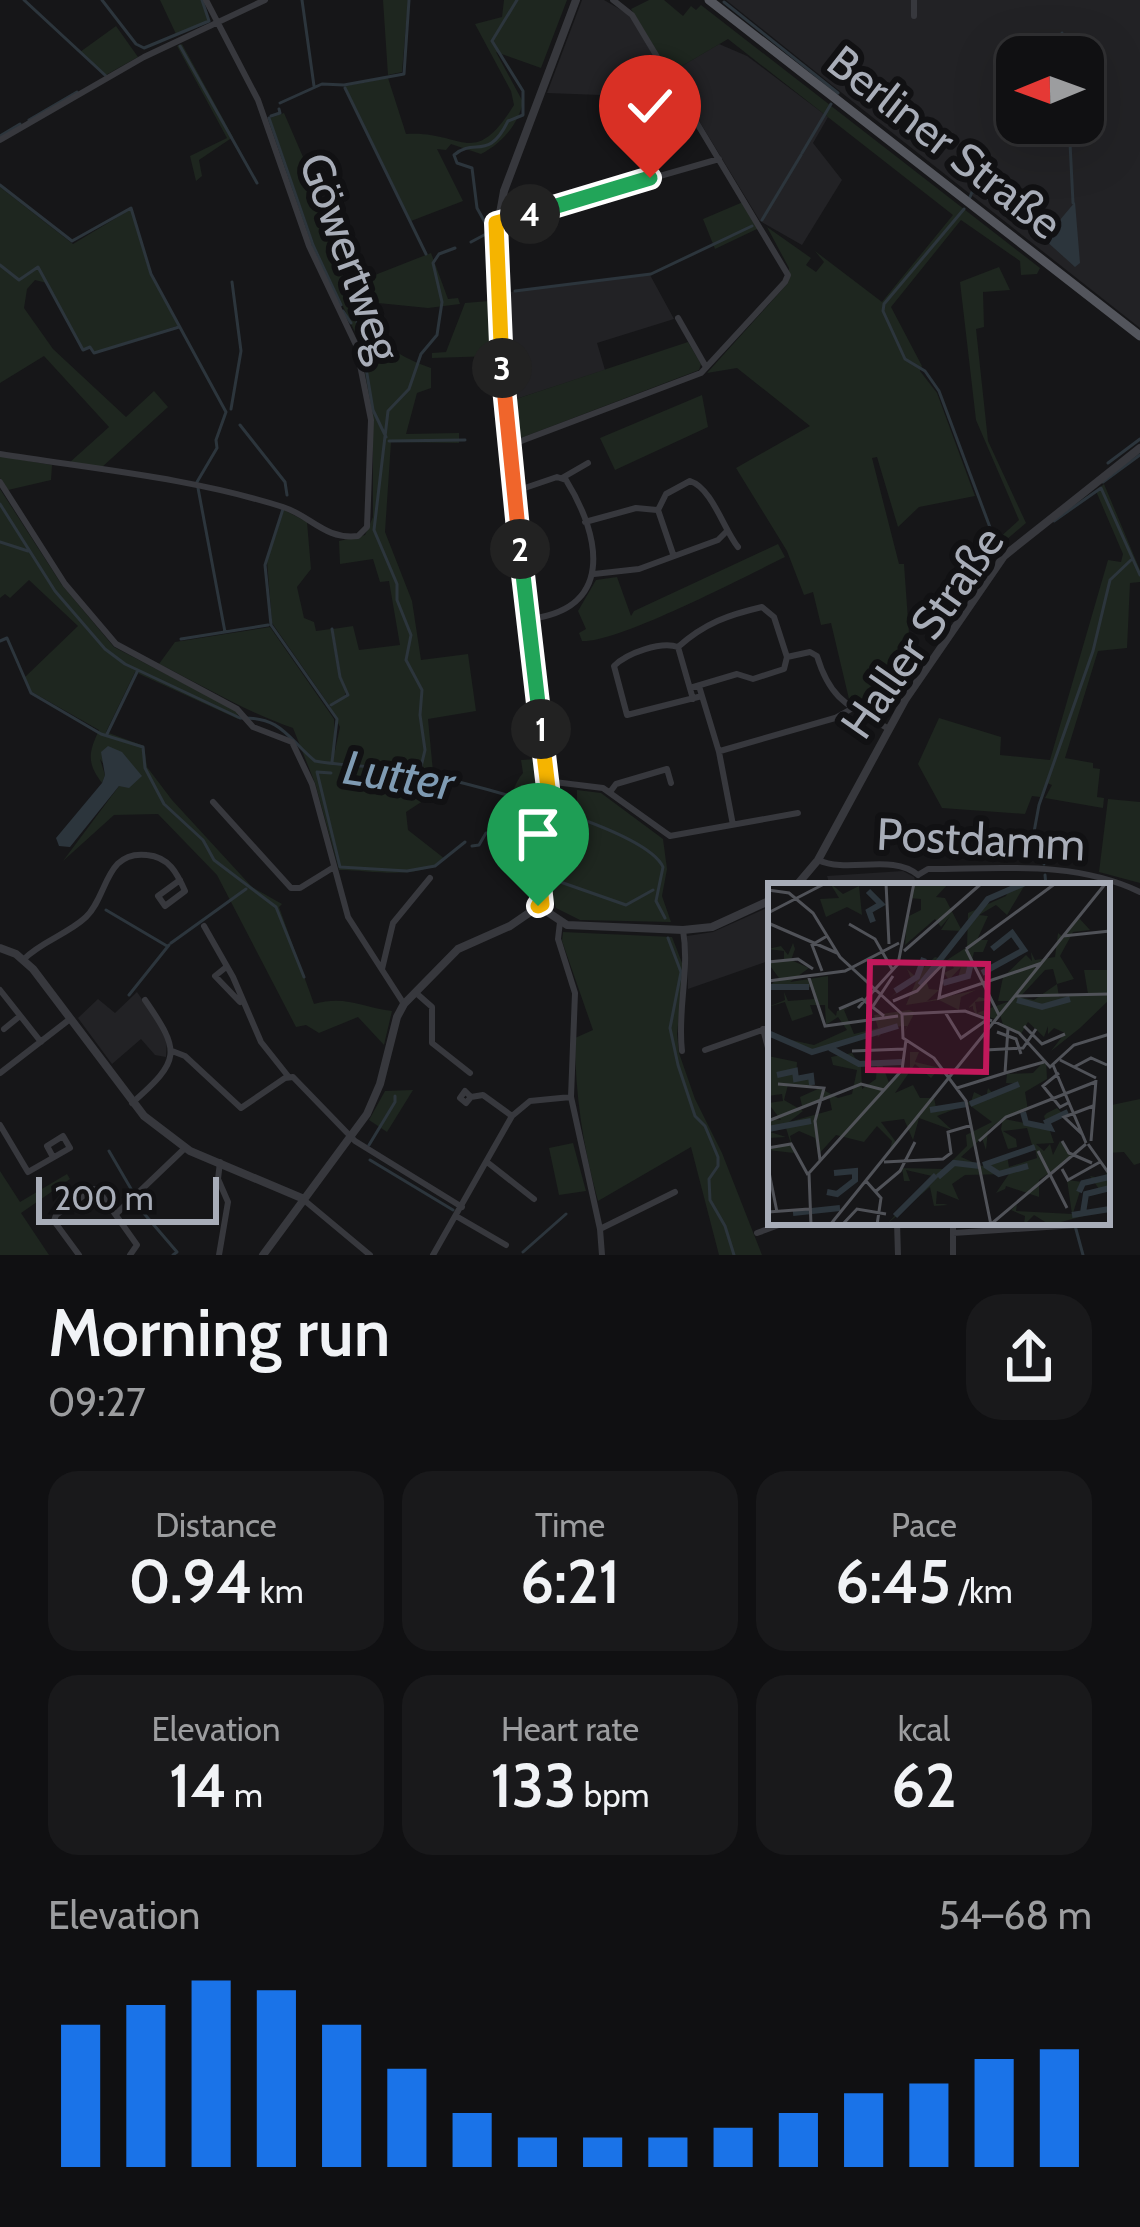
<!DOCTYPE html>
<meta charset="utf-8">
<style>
:root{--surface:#101012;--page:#19191b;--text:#f1f3f6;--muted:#9c9d9f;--line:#303032;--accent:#1a73e8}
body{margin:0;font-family:Cabin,sans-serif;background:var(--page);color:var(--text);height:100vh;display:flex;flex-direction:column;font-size:45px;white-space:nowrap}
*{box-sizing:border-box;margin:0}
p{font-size:39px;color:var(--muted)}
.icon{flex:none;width:66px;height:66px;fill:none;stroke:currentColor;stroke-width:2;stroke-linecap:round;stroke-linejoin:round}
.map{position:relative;height:1255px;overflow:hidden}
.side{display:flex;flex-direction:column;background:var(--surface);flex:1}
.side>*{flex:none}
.needle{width:78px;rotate:269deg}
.buttons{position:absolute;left:996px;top:36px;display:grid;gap:24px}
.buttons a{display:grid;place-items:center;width:108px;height:108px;border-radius:24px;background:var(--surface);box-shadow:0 12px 48px #0002,0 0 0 3px var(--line);font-size:60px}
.scale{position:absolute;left:36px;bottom:30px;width:183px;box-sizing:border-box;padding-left:12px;border:6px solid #a8adb8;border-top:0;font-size:33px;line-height:42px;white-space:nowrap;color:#a8adb8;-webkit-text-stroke:9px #111113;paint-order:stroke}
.pin{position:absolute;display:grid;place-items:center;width:102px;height:102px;color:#fff;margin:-123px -51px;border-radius:50% 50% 50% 0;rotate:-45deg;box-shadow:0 0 12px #0007}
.pin .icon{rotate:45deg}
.km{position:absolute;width:60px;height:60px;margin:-30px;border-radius:50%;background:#222;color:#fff;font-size:33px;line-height:60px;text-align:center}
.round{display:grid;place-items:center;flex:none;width:126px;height:126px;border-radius:36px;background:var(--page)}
.head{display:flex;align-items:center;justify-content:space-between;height:204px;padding:0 48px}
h1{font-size:66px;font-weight:600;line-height:90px}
.stats{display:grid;grid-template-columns:repeat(3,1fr);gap:18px;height:204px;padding:12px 48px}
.stats div{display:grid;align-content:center;border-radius:30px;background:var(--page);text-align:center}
.stats b{font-size:60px;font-weight:600}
.stats small{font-size:33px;font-weight:400}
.stats p{font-size:33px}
.chart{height:336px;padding:24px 48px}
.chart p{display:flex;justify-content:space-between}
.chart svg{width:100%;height:216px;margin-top:12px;stroke:var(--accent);stroke-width:6}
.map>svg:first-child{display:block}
.built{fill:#222225;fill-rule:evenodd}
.green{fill:#1e261f}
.water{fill:#2c353c}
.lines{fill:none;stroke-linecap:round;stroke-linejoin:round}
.stream{stroke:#2c353c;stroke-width:3}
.minor{stroke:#37383d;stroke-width:6}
.tertiary{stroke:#37383d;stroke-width:8}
.primary{stroke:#53555c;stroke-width:9}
.split-1-casing{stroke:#fff;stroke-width:24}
.split-2-casing{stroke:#fff;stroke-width:24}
.split-3-casing{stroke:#fff;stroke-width:24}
.split-4-casing{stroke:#fff;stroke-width:24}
.split-5-casing{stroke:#fff;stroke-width:24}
.split-1{stroke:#f5b400;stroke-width:15}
.split-2{stroke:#22a559;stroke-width:15}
.split-3{stroke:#f0652b;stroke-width:15}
.split-4{stroke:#f5b400;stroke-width:15}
.split-5{stroke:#22a559;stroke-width:15}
.labels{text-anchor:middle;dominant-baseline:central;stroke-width:12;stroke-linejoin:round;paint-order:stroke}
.street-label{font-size:45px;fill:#a8adb8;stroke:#111113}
.water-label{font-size:48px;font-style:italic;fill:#7f9bb3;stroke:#111113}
.inset-river{fill:none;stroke:#2c353c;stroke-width:6}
.inset-road{fill:none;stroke:#505258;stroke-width:3}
.view{fill:#c2185b;fill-opacity:0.15;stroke:#c2185b;stroke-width:6}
.inset-edge{fill:none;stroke:#a8adb8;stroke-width:6}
</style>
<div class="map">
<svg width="1140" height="1255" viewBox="0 0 1140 1255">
<rect width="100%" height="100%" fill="#161618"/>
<path class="built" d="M582,0H604L628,14L697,128L669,137L654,97L547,93Z
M726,0H1140V328L857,105ZM1017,57H1083V123H1017Z
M719,44L747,56L828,117L813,143L842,180L802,245L760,221L670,73Z
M650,275L674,319L597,343L605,370L510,401L502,293Z
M903,871L914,877L917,886H830L827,876Z
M771,906V960L688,989L687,936L713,932Z
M137,992L167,1036L166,1057L155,1055L141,1039L112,1064L78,1018L98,999L115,1013Z"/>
<path class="green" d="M160,0H201L208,21L176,34Z
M383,0H408L402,72L388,75Z
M504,0H567L541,68L496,52L523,102C518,125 502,143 481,154L451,144L446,150L437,149L463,201L411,221L345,86L388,78L406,134C463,130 473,171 514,105L511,91L475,24L502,17Z
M649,0H664L683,16L691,6L696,10L701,5L1040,268L1037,274L1021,275L1020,261L961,220L891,307L922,366L920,371L937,393L975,496L919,507L898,527L877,457L872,458L899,564H904L912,676L885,719L849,699L831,623L821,625L813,592L804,595L787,551L736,468L810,426L737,368L707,373L788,283L789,268L767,227L811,258L806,265L816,272L824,262L815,251L882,302L953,215L728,39L670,73L631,9Z
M116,26L138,57L106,75L80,52Z
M182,44L233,137L199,160L202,176L196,181L190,156L227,138L177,46Z
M284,113L357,282L431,253L448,299L458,298L460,304L428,308L358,301C378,339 390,354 431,368V388L417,393L406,434L459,433V443L391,442L385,532L412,601L421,660L468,654L476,711L428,719L435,793L406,812L408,830L445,859C417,881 373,870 339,870L315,783L293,728C246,712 204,686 159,664L175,642L270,627L334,719L335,751L340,727L330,707L348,694L341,677L333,629L353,626L359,650L400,645L389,581L380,582L373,559L340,564L339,541L365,535L373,517V420L360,343L314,244L270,118Z
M0,187L73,244L131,209L150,275L180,325L95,352L90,346L83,349L47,283L35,280L27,289L24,308L53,349L126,417L154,391L168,407L101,468L69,463L109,427L44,356L0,383Z
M743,202L759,228L715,249L703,219Z
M999,267L1010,290L983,292L984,327L976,329L988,441L1026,523L999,546L997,540L1019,520L976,420L960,282Z
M489,301L493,356L432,358V353L446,352L465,303Z
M688,342L701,364L699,370L513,441L510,401Z
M702,395L708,427L615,470L600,438Z
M0,456L52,465L51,480L8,490L0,478Z
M1104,484L1140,570V582L1130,583L1127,648L1098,651L1065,758L1093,763V768L1100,769L1097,797L1104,798L1103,808L1045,798L1052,785L1047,783L1040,797L1032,796L1025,814L942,808L918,764L939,718L1001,737L1000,755L1050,760L1108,560L1121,562L1123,554L1096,491Z
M0,489L62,585L114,647L237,711L238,719L135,672L106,732L144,746L147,767L172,800L252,887L282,904L279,907L314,1004C345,995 361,1007 392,1011L384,1045L358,1017L319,1033L306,1025L296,1027L217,875L158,814L114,815L63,861L119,786L100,759L105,775L102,783C86,762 89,752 99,730L32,692L24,678L78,626L29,580L10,598L5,594L0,598Z
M284,510L307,522L311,569L297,587L304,618L314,622L316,631L331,629L339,677L346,691L344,698L329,705L272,623L267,561Z
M778,544L785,557C746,576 618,643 582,641L579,633L586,629L578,611L596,580L617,577L631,616L634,611Z
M537,759L531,884L494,827C511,814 509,789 523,773L521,760Z
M577,790L601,793L663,839L667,869L662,896L671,922L580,920L556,908L547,878L551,804L577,816Z
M1108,799L1140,802V883L1099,872Z
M563,932L672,937L684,968L677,1034L679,1053L695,1099L722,1153L762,1255H719L691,1147L598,1201C583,1146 575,1095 575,1038L593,1030L562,941Z
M413,1090L387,1132L369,1120L385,1091Z
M1140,1099V1163L1134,1165L1124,1152L1107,1153V1106Z
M573,1143L586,1191L559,1195L549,1148Z
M0,1171L20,1202L67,1174L70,1179L21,1213L49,1255H0Z"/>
<path class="water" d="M1075,202L1080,263L1075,267L1044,239Z
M108,746L122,752L142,776L129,788L119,786L70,847L59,846L56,838L102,783L105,775L101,752Z"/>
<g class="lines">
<path class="stream" d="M24,0L106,76
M102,0L136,44L144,48L209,21L202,0
M302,0L314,86
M724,2L838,93
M1062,33L1064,57
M180,46L257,183
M345,88L426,254
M280,103L322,84L344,85L404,74L409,0
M271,116L280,113L279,109
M269,118L313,245L341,305
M29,120L77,92
M1069,123L1073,203
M0,136L20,124
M802,153L831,104
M0,185L72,241L131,208L151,274L226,412L216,440L217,448L197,482
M970,197L972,192H979L1044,239
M964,209L884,304L883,311L905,359L925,371L939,391L997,546
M762,220L801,155
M471,242L486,234L488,228L477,208L472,168L457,163L454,155C475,137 488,162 508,121L523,115V91L492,41L517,0
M0,265L19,280L38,267L83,350L90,347L94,353L179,327
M515,291L651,274L752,226
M490,300L494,355
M343,311L351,323
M357,322L365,323L368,336
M366,343L363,350L373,410L386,437
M496,374L499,431
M231,409L241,351L232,282
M240,425L285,482L287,495
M389,441L465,440
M1108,463L1140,439
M1103,482L1140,455
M198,488L225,632
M0,504L55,591L105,649L125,664L240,718C282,716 289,740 315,761C349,767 383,766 416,772C462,782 645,827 663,867L656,901L665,918
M283,509L265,565L271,625L337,719L332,762
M1054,521L1101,488L1140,575
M0,542L28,551
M181,639L268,625
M0,641L7,638L31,693L101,734L143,747L145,768L164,804L203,840L214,860L276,907L304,977
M331,705L348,695L340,677L332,629
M107,734L137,672
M420,771L425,750L420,715L422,690L406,660L411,635L397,600V584L374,530L388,411L409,389L421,354L437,335L442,302L433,263L439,254L455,248
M331,773L317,772L340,867L407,871L435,866L465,842
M472,846L479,845L486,833H491L504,853
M509,860L512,866
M1044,864V849L1034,832L1039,805L1093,651L1110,580L1131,560
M1045,875L1046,886
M549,878L626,905L653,890
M106,910L167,946
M668,938L681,972L670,1028L678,1065L695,1116L705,1126L718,1157V1166L709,1179L710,1200L725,1226L734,1255
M171,943L246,889
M129,995L169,945
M369,1145L395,1102V1096
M109,1151L134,1194
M370,1160L453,1210
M135,1203L177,1252L173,1255
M1074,1222L1083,1255
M523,1252L566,1214"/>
<path class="minor" d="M914,0V16
M0,140L144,57L265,0
M496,223L719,159
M678,318L706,367
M508,446L701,373L785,282L788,275L632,15L613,0
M0,454C94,469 192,478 283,507C311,516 325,540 358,536L367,527L371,420L356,345L309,246L258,100L206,0
M562,478L588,463
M0,482L65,584L116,644L237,709L253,727L292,742L312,784L348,917L404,1004
M513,492L557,477L566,480C602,538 614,610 528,619
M585,522L636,508L657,510
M673,554L658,510L666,494L690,481C712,488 724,530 738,547
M594,574L639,569L718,540L725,533
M678,647L693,699
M699,686L719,752L733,825
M690,688L737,674L753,679L784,669L787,657L810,652L817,656C831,702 850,706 889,729
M702,696L627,715L614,666C627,653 661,641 678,647C705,623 728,615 762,607L774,617L787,657
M720,751L835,718L853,708
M546,781L603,788L670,836L798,813
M610,792L616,784L667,769L671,783
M213,802L291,888H300L334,867
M818,860C848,874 892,853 918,875
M918,875L928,869C999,869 1074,860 1140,892
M560,922L558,939L575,993L571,1097L600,1229L602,1255
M204,926L233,977L261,1042L288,1076
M24,959C42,941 68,934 86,917C108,896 105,850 147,855C169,857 177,873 185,891L165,906L158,896L180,880
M225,968L215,976L240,1002
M382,969L393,923L430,878
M0,990L41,1042
M415,992L432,1007V1043L470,1073
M4,1029L20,1016
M763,1029L771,1059
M705,1050L771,1027
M172,1051L185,1056L241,1108L285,1078L293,1077L355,1141L462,1207
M682,1051C677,1010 690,971 683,930
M0,1073L70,1019
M471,1097L466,1103L460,1098L465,1091L471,1097L483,1095L512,1116
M132,1103C181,1060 181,1052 145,1000
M0,1125L28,1172L70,1148L63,1136L47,1146L53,1157
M487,1162L534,1199
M304,1200L370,1255
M116,1214L185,1148
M456,1216L506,1245
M897,1222L898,1255
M953,1222V1255
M600,1229L675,1192
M757,1233L787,1222
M953,1233L1077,1225
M79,1255L54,1221L56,1215L93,1189L98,1190L137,1245L130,1255
M219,1255L228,1202L218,1179L220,1162
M433,1255L512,1116L530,1101L571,1097"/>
<path class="tertiary" d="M545,802L548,788L508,446L495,241L504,191L576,0
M545,802L540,897L546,911L567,925L683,930L712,927L771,900
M796,886L818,860L905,700L1004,556L1140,448
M0,948L16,954L33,969L144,1116L190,1151L304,1199
M263,1255L367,1114L380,1084L397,1017L404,1004L458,949L510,926L542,904"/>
<path class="primary" d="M709,0L1140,336"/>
</g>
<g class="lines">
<g class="split-1-casing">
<path id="split-1" d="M538,906L542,904L539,878L548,788L541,729"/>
</g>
<g class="split-2-casing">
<path id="split-2" d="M520,549L541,729"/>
</g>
<g class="split-3-casing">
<path id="split-3" d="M502,368L520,549"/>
</g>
<g class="split-4-casing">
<path id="split-4" d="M502,368L496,223L530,214"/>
</g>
<g class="split-5-casing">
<path id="split-5" d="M530,214L650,178"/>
</g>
<use href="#split-1" class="split-1"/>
<use href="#split-2" class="split-2"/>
<use href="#split-3" class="split-3"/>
<use href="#split-4" class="split-4"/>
<use href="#split-5" class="split-5"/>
</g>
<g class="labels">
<g class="street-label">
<text transform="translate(945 142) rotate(38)">Berliner Straße</text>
<text transform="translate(351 257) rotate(70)">Göwertweg</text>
<text transform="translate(922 632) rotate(-55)">Haller Straße</text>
<text transform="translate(981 839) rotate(3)">Postdamm</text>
</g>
<g class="water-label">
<text transform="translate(399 775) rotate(9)">Lutter</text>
</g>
</g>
<g transform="translate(768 883)">
<rect width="342" height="342" fill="#161618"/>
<path d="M62,0L75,11L91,3L94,32L79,24L58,34L52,16L71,15ZM147,0H181L168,14L177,15L194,48L173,47L182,33L173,44L167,36L137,62L139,34L153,27V16L142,15ZM244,0H258L239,32L228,22L211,32L220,33L209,57H220L215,69H226H206L200,93L189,98L193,84L181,97L176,90L186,85L181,77L157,94L161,106L171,107L159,118L208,107L193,114L191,127L171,117L138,122L151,91L121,116L143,95L139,86L147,93L167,74L179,77L199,64L200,30L238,13ZM311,35L322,47L305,49L292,73L306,96L289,101L285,86L277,87L252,114L266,117L289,101L291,114L320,111L316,87H342V116L312,145L283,168L297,150L286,145L280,151V143L276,154L260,139L253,151L235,142L232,131L227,136L207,130L205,126V123L200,125L211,114L224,117L207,119L209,130L242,118H230L235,94L258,72L264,78L263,69L267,77L287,74L290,50L295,54ZM25,60L27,66L23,77L41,85L22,99L60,93V125L68,133L69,128L82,124L76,127L86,151L110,145L106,132L141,127L147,129L136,150L139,143L120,144L110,154L108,149L43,169L0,152L46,162L79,147L70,134L58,142L57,122H42L45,131L24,138L17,119L0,124L17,117L16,109L20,118L46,116L43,104H0L11,95L0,80L16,77V68L0,66L13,63L20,72ZM142,169H151L147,179L172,185L163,195L147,181L127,210L145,202L152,215H166L169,229L189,220L203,219L206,209L218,215L220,205L227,213L240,208L251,201L238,200L239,191L265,190L278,176L279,196L257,209L260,227L237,236L280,245L276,233L279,230L289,225L295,231L279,239L286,260L268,261L276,268L282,261L285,272L292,258L305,273L271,297V314L238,303L237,306L228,310L241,291L197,292L184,301L191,317L169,308L168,321H176L180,322L166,323L162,304L118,342L164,293L138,287L142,298H136L134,285L176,286L199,263L198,252L224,239L200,221L169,233L184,247L151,235L145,257L136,236L113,239L128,259L122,267L124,258L109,243L96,259L68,252L50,272L47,255L31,248L22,253L26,270L0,267L23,261L18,245L2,249L18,254L0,255V235L13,237L0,220L15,218L14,211L0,213V173L29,179L28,195L44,196V204L20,202L16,217L35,228L21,239L64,227L61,213L34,223L32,214L52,205L70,215L84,211L89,187L65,182L63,174L84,170L93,184L94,206L108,196L109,180L135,178L114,181L121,200L142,184ZM235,235L233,246L240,266L249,264L248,256L235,248L259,245L264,262L254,266L267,265L269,275L241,284L239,272L214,283L193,274L214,255L218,267L220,247ZM342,280V305L318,312L316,328L342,324V326L282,342L266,332L256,342L257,333L243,327L249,321L248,328L304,331L299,297L315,299L305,330H315L318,310L331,306L322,293L336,296Z" fill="#1e261f" fill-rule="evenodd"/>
<path class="inset-river" d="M100,8L113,21L101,28L105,39M214,90L256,67L244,50L224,66M175,100L200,93L203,80M152,102L220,16L257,0M0,104H41M127,108L149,94L156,75M249,117L274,124L302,116M0,150L44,169L130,143M62,165L91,181L134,179M9,192L27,188L28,196L43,193L44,202M202,221L251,201M162,227L199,221M255,229L258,240L282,245L279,239L300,229M0,246L43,238M215,282L267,264M217,282L231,291L260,283M170,294L186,280L212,283M59,309L69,311L87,297V288L66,290M311,309L315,300L341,294M25,330L72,325M315,330L318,311L342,305M304,332L342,326M127,333L168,292"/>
<path class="inset-road" d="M118,0L121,61M0,7L21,10L45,30L72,74L134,131M0,30L58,0M0,40L69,70M81,41L107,56L124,86M295,53L342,48M198,66L288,0M198,66L231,132M136,68L214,0M0,79L30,76L45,86M177,79L171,115L274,80M54,88L44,62L59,53M40,92L57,143L130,133M0,98L77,88L131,60M247,113L342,111M125,118L149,108L177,79M105,123L125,93M90,125L130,81L146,0M71,126L94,116L116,133M177,129L193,155L220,136M134,131L135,155L166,175L198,218L223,342M134,131L197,128L224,138M225,138L251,150L282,184L306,162L342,151M256,143L274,161L297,151M229,149L248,156L253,171M217,167L255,165L268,146M84,168L136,166M292,177L328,195M285,182L318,260M306,184L323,175L339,182M237,190L276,179M291,190L275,203L292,224L300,220M10,201L56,205L47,238L52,277M189,205L237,190L240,145M0,238L93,201L116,207M314,251L296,234L325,223M211,258L238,234L327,199M294,258L301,270L324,280M323,258L328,197M320,261L342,292M0,265L23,261L40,292M270,268L299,325M116,279L175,276L183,270L180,249L204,242M0,284L9,329M294,286L300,297L332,279M98,298L113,315L109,342M107,309L132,288L147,259M0,329L41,326M43,342L41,290L134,187L138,157M62,342L338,0M74,342L89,326L118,331M222,342L318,261"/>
<path class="view" d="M102,79L220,81L218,189L100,187Z"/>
<rect width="342" height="342" class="inset-edge"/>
</g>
</svg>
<div class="buttons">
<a><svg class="needle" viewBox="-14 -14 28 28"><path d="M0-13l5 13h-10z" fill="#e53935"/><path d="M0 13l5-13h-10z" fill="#9c9d9f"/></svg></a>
</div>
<div class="scale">200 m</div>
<div class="pin" style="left:538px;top:906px;background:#1e9e55"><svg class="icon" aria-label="arrive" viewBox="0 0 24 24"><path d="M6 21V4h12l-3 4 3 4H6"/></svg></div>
<div class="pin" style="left:650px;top:178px;background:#d93025"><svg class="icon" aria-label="check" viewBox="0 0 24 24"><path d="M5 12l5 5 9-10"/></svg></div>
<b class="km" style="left:541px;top:729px">1</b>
<b class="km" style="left:520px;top:549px">2</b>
<b class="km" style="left:502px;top:368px">3</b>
<b class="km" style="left:530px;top:214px">4</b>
</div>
<section class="side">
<div class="head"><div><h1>Morning run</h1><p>09:27</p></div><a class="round"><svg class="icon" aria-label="share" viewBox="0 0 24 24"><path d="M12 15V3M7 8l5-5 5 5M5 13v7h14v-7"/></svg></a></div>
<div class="stats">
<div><p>Distance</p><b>0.94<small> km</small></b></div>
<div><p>Time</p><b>6:21</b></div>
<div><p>Pace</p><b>6:45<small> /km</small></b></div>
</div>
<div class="stats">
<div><p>Elevation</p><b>14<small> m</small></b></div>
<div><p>Heart rate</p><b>133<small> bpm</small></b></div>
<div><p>kcal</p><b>62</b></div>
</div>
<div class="chart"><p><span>Elevation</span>54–68 m</p>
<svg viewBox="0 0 160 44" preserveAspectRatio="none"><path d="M5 44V15M15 44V11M25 44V6M35 44V8M45 44V15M55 44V24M65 44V33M75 44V38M85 44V38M95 44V38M105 44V36M115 44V33M125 44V29M135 44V27M145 44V22M155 44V20"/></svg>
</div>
</section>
